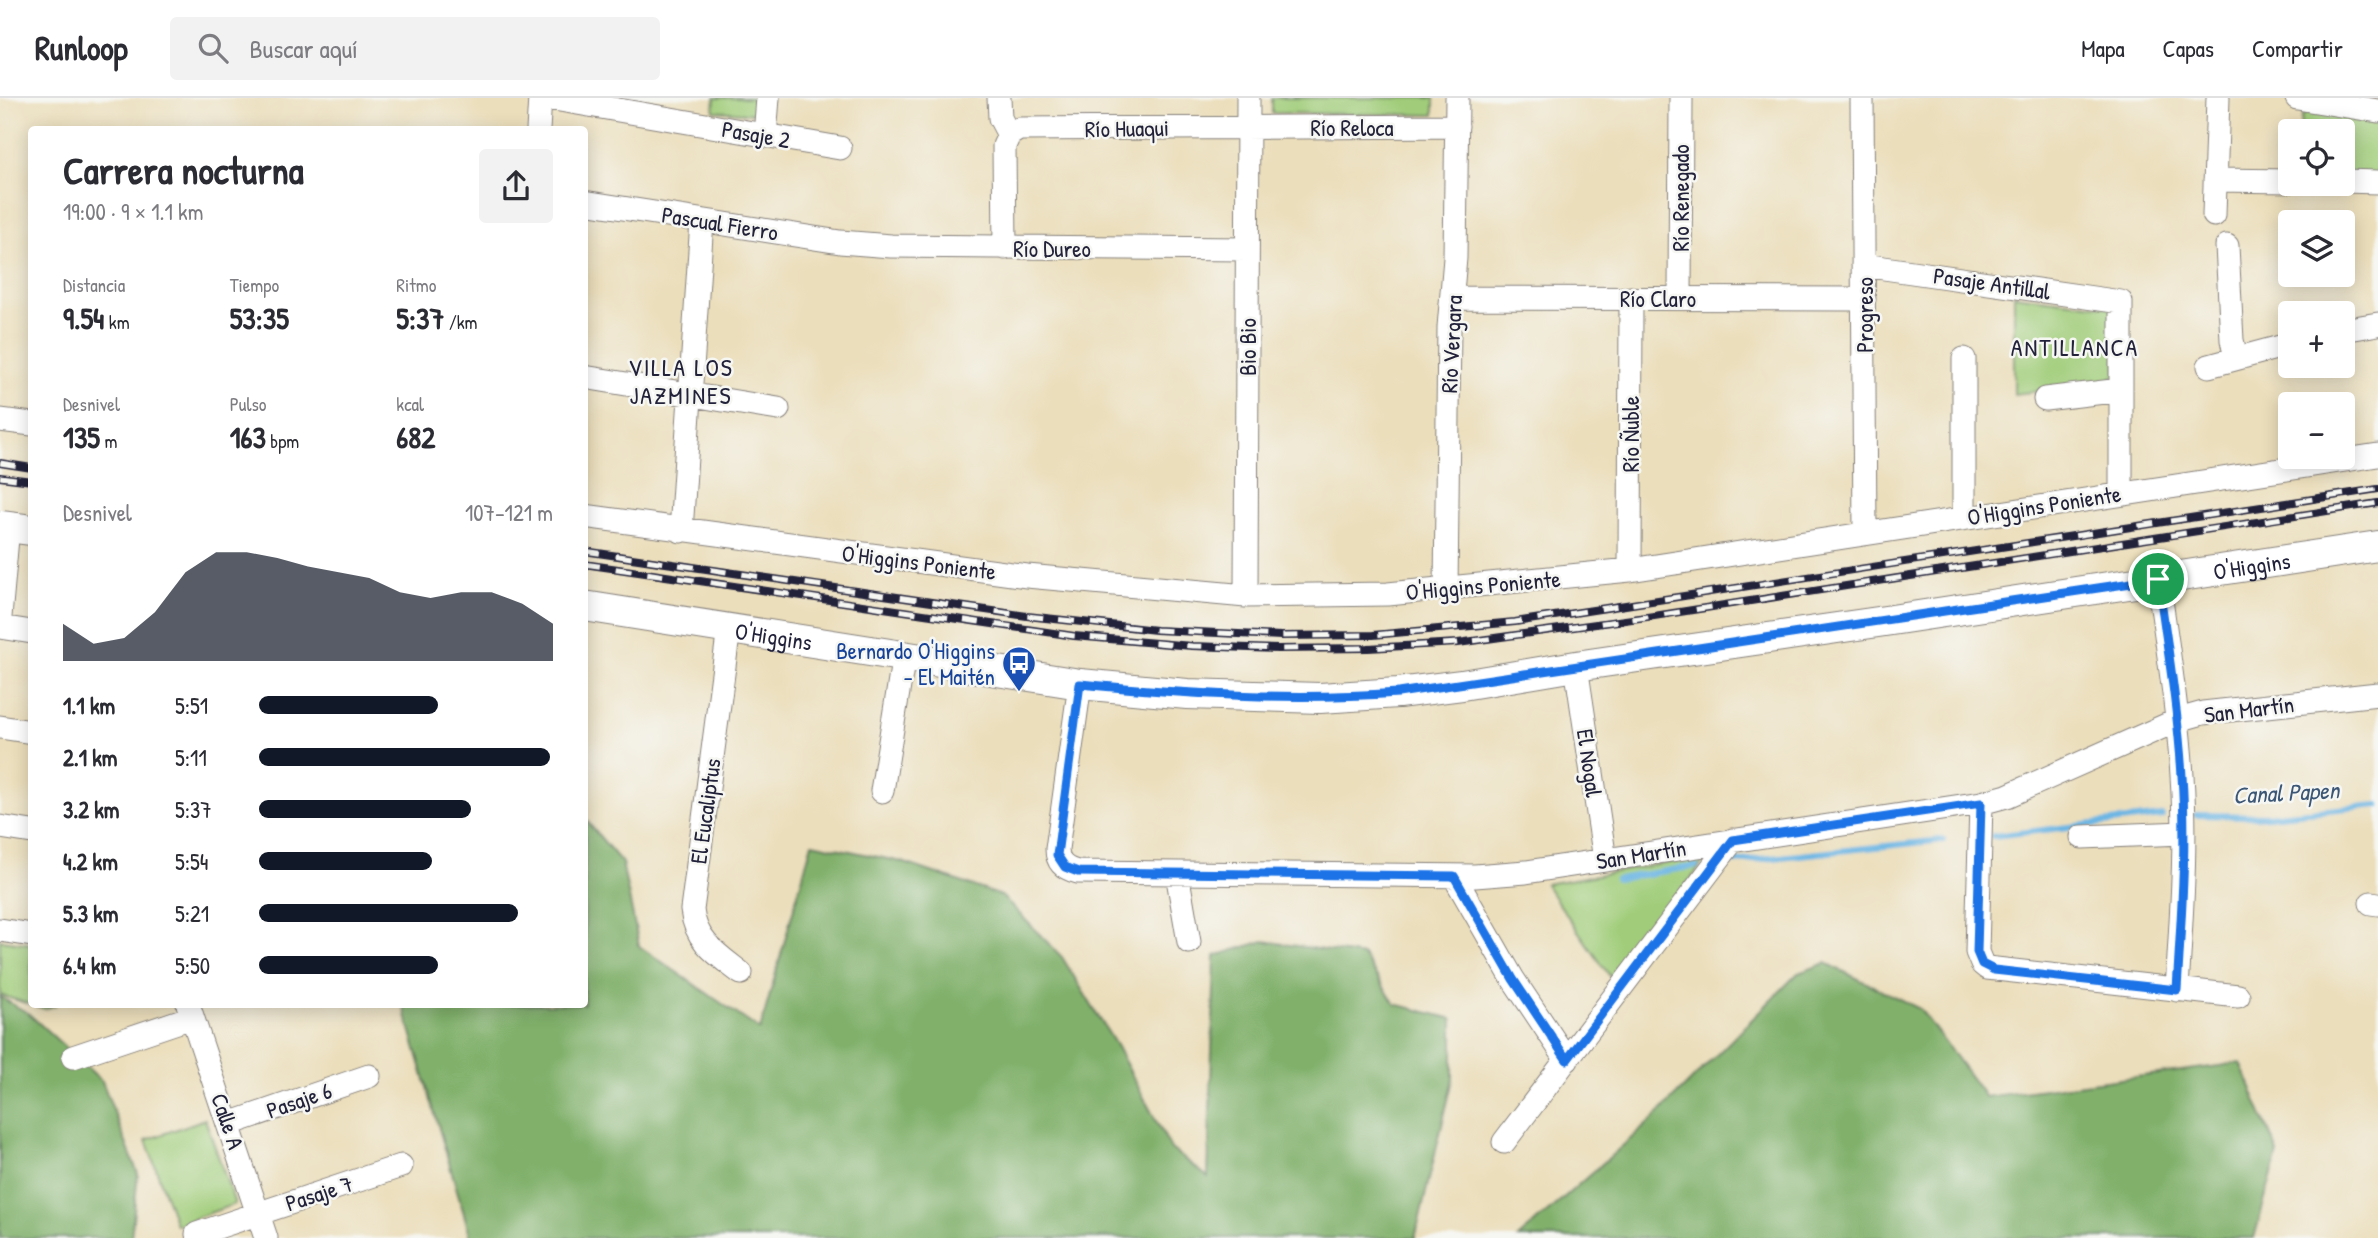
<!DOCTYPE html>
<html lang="es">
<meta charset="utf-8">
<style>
:root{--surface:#fff;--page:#f2f2f3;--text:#2b2b33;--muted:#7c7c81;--line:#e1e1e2;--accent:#111827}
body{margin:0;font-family:"Patrick Hand",sans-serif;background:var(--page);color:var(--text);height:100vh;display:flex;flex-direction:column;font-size:26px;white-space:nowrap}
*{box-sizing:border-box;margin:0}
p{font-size:23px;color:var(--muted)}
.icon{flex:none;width:38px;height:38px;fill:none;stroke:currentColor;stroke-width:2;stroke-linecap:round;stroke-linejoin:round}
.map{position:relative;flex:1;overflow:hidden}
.drawer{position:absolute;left:28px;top:28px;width:560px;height:882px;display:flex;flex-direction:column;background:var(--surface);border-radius:7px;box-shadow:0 4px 18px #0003}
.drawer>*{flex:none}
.tools{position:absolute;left:2278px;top:21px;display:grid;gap:14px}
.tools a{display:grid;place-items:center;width:77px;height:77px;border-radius:7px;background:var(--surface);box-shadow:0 4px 18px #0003;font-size:35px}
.pin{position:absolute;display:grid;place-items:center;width:60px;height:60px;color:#fff;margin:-30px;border:4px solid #fff;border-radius:50%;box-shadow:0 2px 7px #0007}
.round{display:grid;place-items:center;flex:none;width:74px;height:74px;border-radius:7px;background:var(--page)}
.summary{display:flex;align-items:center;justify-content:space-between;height:119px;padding:0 35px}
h1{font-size:38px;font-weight:700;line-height:52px}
.metrics{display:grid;grid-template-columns:repeat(3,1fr);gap:10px;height:119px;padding:7px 35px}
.metrics div{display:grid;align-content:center}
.metrics b{font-size:30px;font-weight:700}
.metrics small{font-size:19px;font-weight:400}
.metrics p{font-size:19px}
.chart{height:196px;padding:14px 35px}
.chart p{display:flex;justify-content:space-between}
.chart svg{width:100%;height:126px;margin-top:7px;fill:var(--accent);opacity:.7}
ul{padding:0 35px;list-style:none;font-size:23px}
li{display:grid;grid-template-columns:112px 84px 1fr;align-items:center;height:52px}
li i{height:18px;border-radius:9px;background:var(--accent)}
header{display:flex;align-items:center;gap:42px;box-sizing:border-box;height:98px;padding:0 35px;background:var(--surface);border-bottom:2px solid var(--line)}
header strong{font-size:33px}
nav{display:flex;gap:38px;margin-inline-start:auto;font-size:24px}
.search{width:490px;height:63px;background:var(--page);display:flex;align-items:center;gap:18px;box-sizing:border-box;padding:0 24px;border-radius:7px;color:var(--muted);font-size:26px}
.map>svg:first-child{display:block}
.green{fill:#a1cd7a;stroke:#62785a;stroke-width:2}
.forest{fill:#80b06a;stroke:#516952;stroke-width:2}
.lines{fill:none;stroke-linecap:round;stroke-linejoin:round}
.stream{stroke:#6cb6e4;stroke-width:6}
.minor-casing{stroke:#86807b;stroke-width:25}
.tertiary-casing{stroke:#86807b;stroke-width:32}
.minor{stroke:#fff;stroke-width:23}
.tertiary{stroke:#fff;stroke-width:30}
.rail-casing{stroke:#22223b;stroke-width:8}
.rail{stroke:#f6f6f2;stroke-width:5;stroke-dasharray:16;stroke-linecap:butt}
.route-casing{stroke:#fff;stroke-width:14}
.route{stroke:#1a73e8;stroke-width:9}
.labels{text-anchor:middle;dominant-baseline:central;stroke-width:5;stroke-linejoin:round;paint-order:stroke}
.street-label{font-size:23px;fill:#22223b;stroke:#f6f6f2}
.transit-label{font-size:23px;fill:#164399;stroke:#f6f6f2;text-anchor:end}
.neighbourhood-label{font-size:24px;letter-spacing:2px;fill:#22223b;stroke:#f6f6f2}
.water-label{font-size:24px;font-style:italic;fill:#3c5676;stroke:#f6f6f2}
</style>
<header>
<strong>Runloop</strong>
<div class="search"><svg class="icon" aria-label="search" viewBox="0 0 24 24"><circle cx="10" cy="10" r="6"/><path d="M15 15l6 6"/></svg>Buscar aquí</div>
<nav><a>Mapa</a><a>Capas</a><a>Compartir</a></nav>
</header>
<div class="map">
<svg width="2378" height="1140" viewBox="0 0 2378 1140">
<rect width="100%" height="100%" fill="#f6f6f2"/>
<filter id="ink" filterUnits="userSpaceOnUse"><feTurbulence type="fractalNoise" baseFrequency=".0143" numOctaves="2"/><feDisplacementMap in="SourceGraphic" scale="14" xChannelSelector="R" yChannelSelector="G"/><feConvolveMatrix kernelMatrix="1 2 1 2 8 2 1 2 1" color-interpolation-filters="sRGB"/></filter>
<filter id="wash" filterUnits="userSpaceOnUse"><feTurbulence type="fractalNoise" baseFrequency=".00686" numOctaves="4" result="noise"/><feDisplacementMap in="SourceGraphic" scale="28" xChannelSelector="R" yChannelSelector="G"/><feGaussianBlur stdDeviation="1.57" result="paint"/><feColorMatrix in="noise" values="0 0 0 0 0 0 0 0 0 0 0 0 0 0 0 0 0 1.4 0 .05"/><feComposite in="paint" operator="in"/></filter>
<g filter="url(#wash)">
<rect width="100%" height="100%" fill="#ebdebb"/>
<path class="green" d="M715,0H759L758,16L714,13Z
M1272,0H1434V17L1272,15Z
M2309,13L2378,21V78L2343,79V33H2300L2302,18Z
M2014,197L2113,209L2117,275L2106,286L2014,296Z
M1708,758L1614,884L1545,786Z
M0,842L31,846L32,906L56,907L45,911L0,897Z
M205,1021L235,1106L176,1127L146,1042Z"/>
<path class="forest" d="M585,721L622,765L639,848L760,932L812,745L902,764L1002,798L1062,859L1117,949L1171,1051L1208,1079L1215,858L1264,843L1363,858L1395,906L1453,921V981L1415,1140H471L403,907L584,906Z
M1826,865L1920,911L1985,999L2241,965L2278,1055L2254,1140H1518L1653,1021L1798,875Z
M0,899L28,915L102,983L138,1076L131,1140H0Z"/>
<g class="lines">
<path class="stream" d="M2196,717L2267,718L2378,707
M1993,738L2162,718
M1724,765L1943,742
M1617,781L1696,768"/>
</g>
</g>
<g filter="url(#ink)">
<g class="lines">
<g class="minor-casing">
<path id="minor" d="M548,0L840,50
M999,0L1000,20L1009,37
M1862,0L1865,435
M2297,0L2378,13
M538,32L540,0
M1009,37L1019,31L1457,28
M765,38L768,0
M2215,82L2291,83
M2343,83L2378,84
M584,104L840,144L891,148L1247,151
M2214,117L2218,0
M2227,148L2232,242L2236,260
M1005,150L1004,48L1009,37
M1863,167L2121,204V395
M1453,200L1864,201
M1680,200L1681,0
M2343,232L2378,226
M2209,268L2291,246
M584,279L778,311
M2045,301L2121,292
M0,322L32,326
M584,418L1027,478L1246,498L1388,496L1630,472L2378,357
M1964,420V261
M681,433L702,123
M1630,472L1631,200
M2158,481C2167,546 2178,612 2182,678C2187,749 2181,821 2177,892
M1446,492L1449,229L1455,160L1457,0
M1246,498L1248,0
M0,519L8,429
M0,529L32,534
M729,530L692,812C695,843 718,857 741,875
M1576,568L1605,762
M1080,586L1057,751C1057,765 1065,771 1078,774L1475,778L1526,774L1981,705L2007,698L2178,622L2203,615L2378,596
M0,629L32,634
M882,693L904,557
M1981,705L1977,854L1982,866L1987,870L2238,898
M0,729L32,734
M2082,739L2184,735
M1177,775L1189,844
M1454,778L1513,881L1567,962
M2371,805L2378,806
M0,832L32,837
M188,906L266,1140
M73,959L192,919
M229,1026L369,978
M1504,1044L1733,742
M197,1136L401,1068"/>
</g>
<g class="tertiary-casing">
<g id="tertiary">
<path d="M0,428L32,432"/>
<path id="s1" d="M584,508L1080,586L1187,596L1320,600L1398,595L1462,587L1576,568L1885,523L2378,448"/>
</g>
</g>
<use href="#minor" class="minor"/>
<use href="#tertiary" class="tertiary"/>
<g class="rail-casing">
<path id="rail" d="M0,365L32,370
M0,379L32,383
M584,453L1027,518L1156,532L1281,538L1373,537L1515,524L2378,391
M584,466L1074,538L1192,548L1278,551L1368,550L1458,545L1654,518L2378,405"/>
</g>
<use href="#rail" class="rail"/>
</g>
</g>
<g class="lines" filter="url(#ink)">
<g class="route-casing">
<path id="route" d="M2158,481C2167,546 2178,611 2182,678C2187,749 2181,821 2177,892L1994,872L1982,866L1977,854L1981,705L1733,742L1567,962L1513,881L1454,778L1078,774L1065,769L1057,757L1080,586C1186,596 1291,603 1398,595Z"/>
</g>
<use href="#route" class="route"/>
</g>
<defs>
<g id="bus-pin" transform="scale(1.75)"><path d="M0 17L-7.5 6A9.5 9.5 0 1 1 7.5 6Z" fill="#1a4fb4" stroke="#f6f6f2"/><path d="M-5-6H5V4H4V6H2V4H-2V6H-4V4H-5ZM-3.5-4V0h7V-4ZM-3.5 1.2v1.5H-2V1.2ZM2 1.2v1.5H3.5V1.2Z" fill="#fff"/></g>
</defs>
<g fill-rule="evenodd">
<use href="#bus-pin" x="1019" y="565"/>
</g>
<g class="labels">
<g class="street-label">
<text x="1352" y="29">Río Reloca</text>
<text transform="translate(1127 30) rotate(-1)">Río Huaqui</text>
<text transform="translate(756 36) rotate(10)">Pasaje 2</text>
<text transform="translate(1680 100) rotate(-90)">Río Renegado</text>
<text transform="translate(720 125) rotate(9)">Pascual Fierro</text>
<text x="1052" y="150">Río Dureo</text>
<text transform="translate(1992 185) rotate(8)">Pasaje Antillal</text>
<text x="1658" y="200">Río Claro</text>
<text transform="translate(1864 217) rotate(-90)">Progreso</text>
<text transform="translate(1451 246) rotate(-87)">Río Vergara</text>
<text transform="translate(1247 249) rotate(-90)">Bio Bio</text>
<text transform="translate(1630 336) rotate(-90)">Río Ñuble</text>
<text transform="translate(2044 407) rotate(-9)">O'Higgins Poniente</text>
<text transform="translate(919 464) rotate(7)">O'Higgins Poniente</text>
<text stroke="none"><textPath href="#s1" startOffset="1684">O'Higgins</textPath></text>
<text transform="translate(1483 487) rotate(-5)">O'Higgins Poniente</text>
<text stroke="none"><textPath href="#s1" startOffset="192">O'Higgins</textPath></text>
<text transform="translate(2249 611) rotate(-7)">San Martín</text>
<text transform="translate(1590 665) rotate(82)">El Nogal</text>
<text transform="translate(705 713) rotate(-82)">El Eucaliptus</text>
<text transform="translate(1641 756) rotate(-9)">San Martín</text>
<text transform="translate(299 1002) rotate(-19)">Pasaje 6</text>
<text transform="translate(228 1023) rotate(71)">Calle A</text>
<text transform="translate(319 1095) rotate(-18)">Pasaje 7</text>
</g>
<g class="transit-label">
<text x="995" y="552">Bernardo O'Higgins<tspan x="995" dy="26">- El Maitén</tspan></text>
</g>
<g class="neighbourhood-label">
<text x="2075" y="249">ANTILLANCA</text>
<text x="681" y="269">VILLA LOS<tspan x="681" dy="28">JAZMINES</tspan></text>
</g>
<g class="water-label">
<text transform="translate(2286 694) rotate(-3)">Canal Papen</text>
</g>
</g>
</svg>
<div class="tools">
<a><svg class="icon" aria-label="locate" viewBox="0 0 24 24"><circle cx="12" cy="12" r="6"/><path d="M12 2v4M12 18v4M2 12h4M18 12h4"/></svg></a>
<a><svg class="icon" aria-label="layers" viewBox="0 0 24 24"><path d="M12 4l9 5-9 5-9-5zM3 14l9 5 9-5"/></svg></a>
<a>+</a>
<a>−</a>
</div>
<div class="pin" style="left:2158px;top:481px;background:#1e9e55"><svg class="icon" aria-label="arrive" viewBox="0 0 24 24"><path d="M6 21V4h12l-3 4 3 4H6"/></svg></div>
<section class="drawer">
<div class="summary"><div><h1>Carrera nocturna</h1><p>19:00 · 9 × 1.1 km</p></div><a class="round"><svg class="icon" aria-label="share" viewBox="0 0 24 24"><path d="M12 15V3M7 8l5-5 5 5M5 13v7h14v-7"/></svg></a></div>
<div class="metrics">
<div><p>Distancia</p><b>9.54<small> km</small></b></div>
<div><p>Tiempo</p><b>53:35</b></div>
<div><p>Ritmo</p><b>5:37<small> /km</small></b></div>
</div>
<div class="metrics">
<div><p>Desnivel</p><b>135<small> m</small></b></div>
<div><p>Pulso</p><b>163<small> bpm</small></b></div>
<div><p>kcal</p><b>682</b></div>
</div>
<div class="chart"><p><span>Desnivel</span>107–121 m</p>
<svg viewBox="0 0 160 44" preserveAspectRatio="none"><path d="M0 44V31L10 38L20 36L30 27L40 13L50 6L60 6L70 8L80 11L90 13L100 15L110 20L120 22L130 20L140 20L150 24L160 31V44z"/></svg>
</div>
<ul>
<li><b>1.1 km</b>5:51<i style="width:61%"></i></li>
<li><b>2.1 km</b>5:11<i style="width:99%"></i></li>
<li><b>3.2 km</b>5:37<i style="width:72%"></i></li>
<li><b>4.2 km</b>5:54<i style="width:59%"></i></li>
<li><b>5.3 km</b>5:21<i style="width:88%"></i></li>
<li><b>6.4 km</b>5:50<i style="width:61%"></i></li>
</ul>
</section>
</div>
